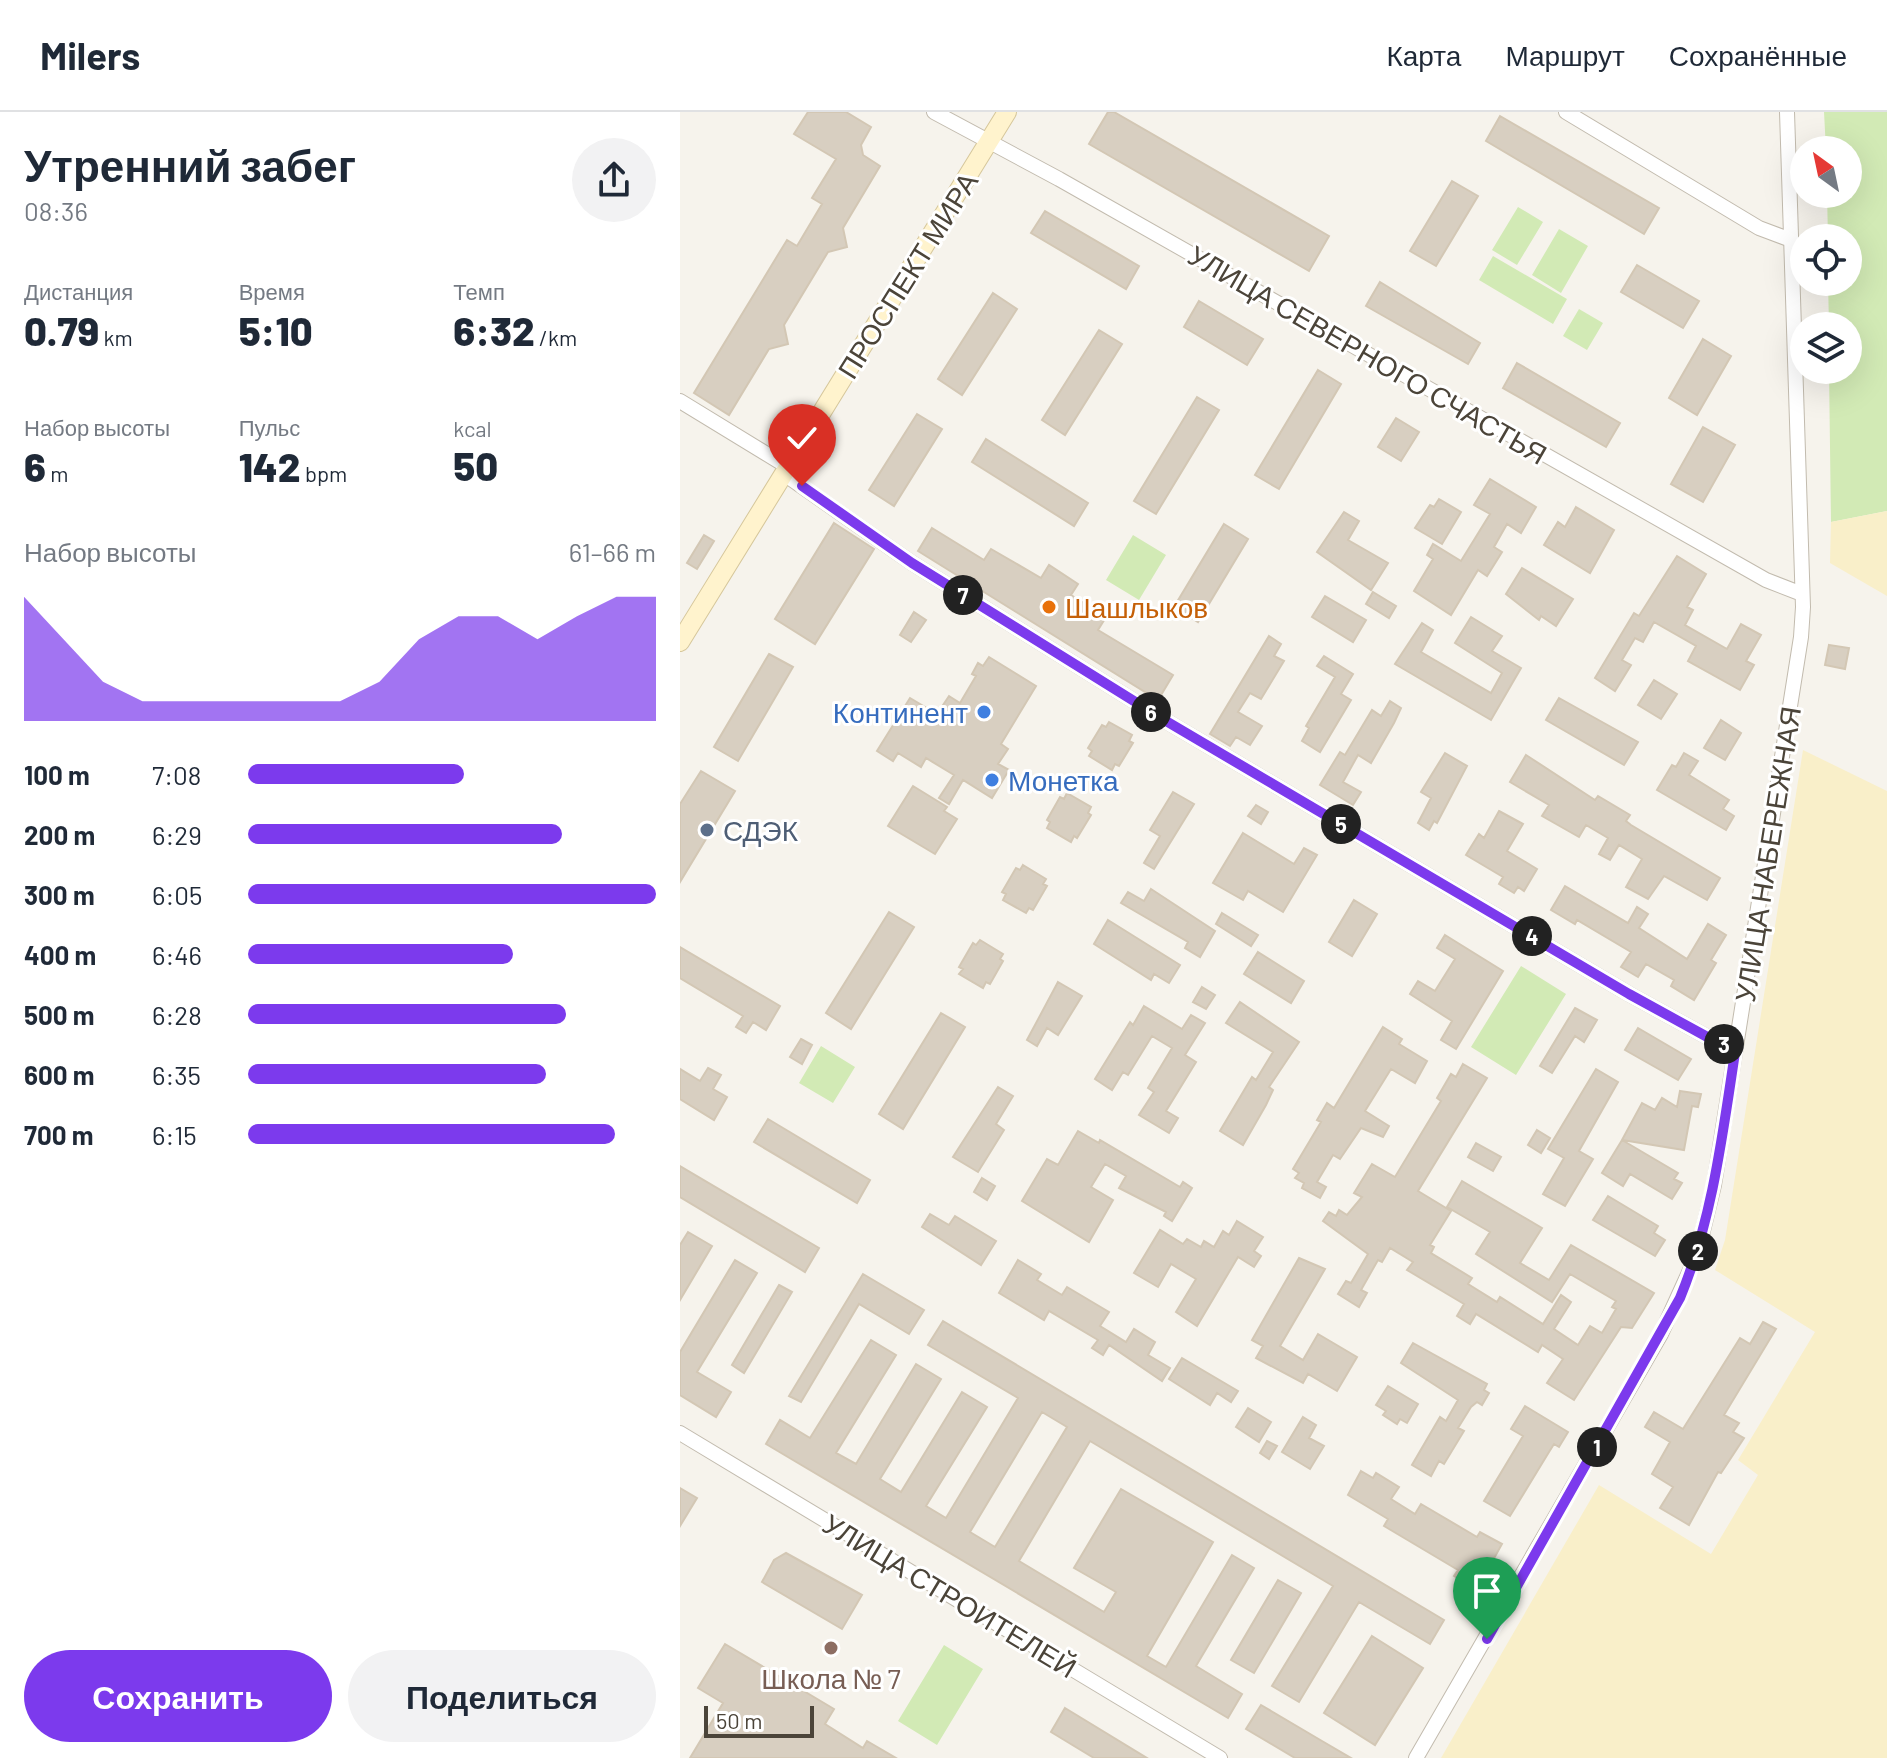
<!DOCTYPE html>
<html lang="ru">
<meta charset="utf-8">
<style>
:root{--surface:#fff;--page:#f2f2f3;--text:#1f2937;--muted:#747a83;--line:#e0e1e3;--accent:#7c3aed}
body{margin:0;font-family:Barlow,sans-serif;background:var(--page);color:var(--text);height:100vh;display:flex;flex-direction:column;font-size:30px;white-space:nowrap}
*{box-sizing:border-box;margin:0}
p{font-size:26px;color:var(--muted)}
.icon{flex:none;width:44px;height:44px;fill:none;stroke:currentColor;stroke-width:2;stroke-linecap:round;stroke-linejoin:round}
.map{position:relative;flex:1;overflow:hidden}
.sheet{display:flex;flex-direction:column;background:var(--surface);width:680px}
.sheet>*{flex:none}
.needle{width:52px;rotate:327deg}
.fabs{position:absolute;left:1110px;top:24px;display:grid;gap:16px}
.fabs a{display:grid;place-items:center;width:72px;height:72px;border-radius:50%;background:var(--surface);box-shadow:0 8px 32px #0002;font-size:40px}
.scale{position:absolute;left:24px;bottom:20px;width:110px;box-sizing:border-box;padding-left:8px;border:4px solid #4b4439;border-top:0;font-size:22px;line-height:28px;white-space:nowrap;color:#4b4439;-webkit-text-stroke:6px #fff;paint-order:stroke}
.pin{position:absolute;display:grid;place-items:center;width:68px;height:68px;color:#fff;margin:-82px -34px;border-radius:50% 50% 50% 0;rotate:-45deg;box-shadow:0 0 8px #0007}
.pin .icon{rotate:45deg}
.km{position:absolute;width:40px;height:40px;margin:-20px;border-radius:50%;background:#222;color:#fff;font-size:22px;line-height:40px;text-align:center}
.round{display:grid;place-items:center;flex:none;width:84px;height:84px;border-radius:42px;background:var(--page)}
.overview{display:flex;align-items:center;justify-content:space-between;height:136px;padding:0 24px}
h1{font-size:44px;font-weight:800;line-height:60px}
.figures{display:grid;grid-template-columns:repeat(3,1fr);gap:12px;height:136px;padding:8px 24px}
.figures div{display:grid;align-content:center}
.figures b{font-size:40px;font-weight:800}
.figures small{font-size:22px;font-weight:400}
.figures p{font-size:22px}
.chart{height:224px;padding:16px 24px}
.chart p{display:flex;justify-content:space-between}
.chart svg{width:100%;height:144px;margin-top:8px;fill:var(--accent);opacity:.7}
.cta{display:flex;gap:16px;margin-top:auto;padding:16px 24px}
.cta a{flex:1;height:92px;border-radius:48px;background:var(--accent);color:#fff;font-size:32px;font-weight:800;line-height:92px;text-align:center}
.cta a+a{background:var(--page);color:var(--text)}
ul{padding:0 24px;list-style:none;font-size:26px}
li{display:grid;grid-template-columns:128px 96px 1fr;align-items:center;height:60px}
li i{height:20px;border-radius:10px;background:var(--accent)}
header{display:flex;align-items:center;gap:48px;box-sizing:border-box;height:112px;padding:0 40px;background:var(--surface);border-bottom:2px solid var(--line)}
header strong{font-size:38px}
nav{display:flex;gap:44px;margin-inline-start:auto;font-size:28px}
main{display:flex;flex:1;min-height:0}
.map>svg:first-child{display:block}
.green{fill:#d2eab5}
.sand{fill:#f9efc9}
.building{fill:#d8cfc1;stroke:#d3c7b4;stroke-width:2;fill-rule:evenodd}
.lines{fill:none;stroke-linecap:round;stroke-linejoin:round}
.street-casing{stroke:#c2bbae;stroke-width:16}
.secondary-casing{stroke:#d6c79b;stroke-width:20}
.street{stroke:#fff;stroke-width:14}
.secondary{stroke:#fff3cd;stroke-width:18}
.route-casing{stroke:#fff;stroke-width:16}
.route{stroke:#7c3aed;stroke-width:10}
.food-dot{fill:#e8710a;stroke:#fff;stroke-width:3}
.shop-dot{fill:#3f7fe0;stroke:#fff;stroke-width:3}
.service-dot{fill:#5c6f8a;stroke:#fff;stroke-width:3}
.education-dot{fill:#8d6e63;stroke:#fff;stroke-width:3}
.labels{text-anchor:middle;dominant-baseline:central;stroke-width:6;stroke-linejoin:round;paint-order:stroke}
.street-label{font-size:28px;fill:#4b4439;stroke:#fff}
.food-label{font-size:28px;fill:#c56008;stroke:#fff;text-anchor:start}
.shop-label{font-size:28px;fill:#366cbe;stroke:#fff;text-anchor:end}
.service-label{font-size:28px;fill:#4e5e75;stroke:#fff;text-anchor:start}
.education-label{font-size:28px;fill:#785e54;stroke:#fff}
</style>
<header>
<strong>Milers</strong>
<nav><a>Карта</a><a>Маршрут</a><a>Сохранённые</a></nav>
</header>
<main>
<section class="sheet">
<div class="overview"><div><h1>Утренний забег</h1><p>08:36</p></div><a class="round"><svg class="icon" aria-label="share" viewBox="0 0 24 24"><path d="M12 15V3M7 8l5-5 5 5M5 13v7h14v-7"/></svg></a></div>
<div class="figures">
<div><p>Дистанция</p><b>0.79<small> km</small></b></div>
<div><p>Время</p><b>5:10</b></div>
<div><p>Темп</p><b>6:32<small> /km</small></b></div>
</div>
<div class="figures">
<div><p>Набор высоты</p><b>6<small> m</small></b></div>
<div><p>Пульс</p><b>142<small> bpm</small></b></div>
<div><p>kcal</p><b>50</b></div>
</div>
<div class="chart"><p><span>Набор высоты</span>61–66 m</p>
<svg viewBox="0 0 160 44" preserveAspectRatio="none"><path d="M0 44V6L10 19L20 32L30 38L40 38L50 38L60 38L70 38L80 38L90 32L100 19L110 12L120 12L130 19L140 12L150 6L160 6V44z"/></svg>
</div>
<ul>
<li><b>100 m</b>7:08<i style="width:53%"></i></li>
<li><b>200 m</b>6:29<i style="width:77%"></i></li>
<li><b>300 m</b>6:05<i style="width:100%"></i></li>
<li><b>400 m</b>6:46<i style="width:65%"></i></li>
<li><b>500 m</b>6:28<i style="width:78%"></i></li>
<li><b>600 m</b>6:35<i style="width:73%"></i></li>
<li><b>700 m</b>6:15<i style="width:90%"></i></li>
</ul>
<div class="cta"><a>Сохранить</a><a>Поделиться</a></div>
</section>
<div class="map">
<svg width="1207" height="1646" viewBox="0 0 1207 1646">
<rect width="100%" height="100%" fill="#f6f3ec"/>
<path class="green" d="M1144,0H1207V399L1151,410L1149,258H1168V214H1149L1148,170H1168V126H1148L1147,82H1168V38H1146Z
M838,95L863,110L837,153L812,138Z
M879,117L908,134L881,181L852,163Z
M813,144L887,187L873,212L799,168Z
M899,197L923,211L907,238L883,224Z
M453,423L486,443L459,488L426,468Z
M841,854L886,882L836,963L791,935Z
M141,934L175,955L153,991L119,971Z
M264,1533L303,1557L257,1633L218,1609Z"/>
<path class="sand" d="M1207,399V484L1150,451L1151,410Z
M1123,638L1207,679V1646H761L919,1373L1031,1442L1078,1363L1058,1348L1135,1220L1035,1158L1045,1128Z"/>
<path class="building" d="M128,0H166L191,15L181,33L183,43L200,54L163,116L167,135L148,140L104,213L108,232L89,237L49,303L14,281L107,128L117,134L142,92L132,86L156,47L114,22Z
M428,0H434L649,124L629,159L409,32Z
M820,4L979,96L964,122L806,29Z
M772,69L798,84L756,154L730,139Z
M365,99L459,154L446,177L351,121Z
M957,153L1019,189L1003,216L941,180Z
M700,170L800,231L788,252L686,194Z
M313,181L337,197L282,283L258,267Z
M519,189L583,227L567,253L504,215Z
M419,218L442,232L385,323L362,308Z
M1023,227L1051,244L1017,303L989,286Z
M837,251L940,311L926,335L823,276Z
M638,258L661,272L599,377L575,363Z
M517,285L539,298L476,402L454,389Z
M237,302L262,317L214,394L189,378Z
M716,306L739,320L721,349L698,335Z
M1023,315L1055,333L1023,390L991,372Z
M306,327L408,391L394,414L292,350Z
M810,367L856,395L841,421L827,412L814,435L822,440L807,464L798,458L771,503L734,479L753,447L747,443L753,432L781,449L810,402L794,393Z
M759,387L781,400L762,432L735,416L750,393L754,395Z
M896,395L934,418L910,461L864,433L878,410L885,415Z
M664,400L679,409L668,428L708,451L691,478L637,440Z
M154,411L194,437L135,532L95,507Z
M544,412L568,427L518,510L494,495Z
M252,416L304,448L311,437L361,466L369,453L398,472L391,483L426,505L418,518L493,563L478,588L238,439Z
M24,423L34,429L17,457L7,451Z
M997,444L1026,462L1007,495L1013,498L1005,513L1047,537L1061,512L1081,523L1066,549L1074,553L1060,578L1008,549L1016,534L974,510L963,530L955,526L942,548L951,553L935,579L915,566L954,501L959,504Z
M842,456L893,487L876,514L861,504L859,508L826,482Z
M693,480L716,494L709,506L686,492Z
M645,484L686,508L673,530L632,505Z
M234,500L246,508L231,530L220,523Z
M791,505L822,524L812,539L841,556L811,608L715,552L742,511L753,518L741,540L811,581L822,561L775,531Z
M589,524L601,532L594,544L604,549L581,587L570,581L558,600L582,614L570,633L556,625L550,634L530,622Z
M1149,533L1169,536L1165,557L1145,553Z
M89,542L113,555L58,649L34,635Z
M644,544L673,562L661,582L671,588L640,640L622,629L629,616L626,614L655,565L637,554Z
M309,545L356,574L321,632L328,637L318,652L329,658L312,686L283,668L269,692L259,686L274,663L246,646L241,655L218,641L213,649L197,639L230,586L257,602L269,584L280,591L296,564L292,562L298,551L303,554Z
M974,568L997,582L981,607L958,593Z
M879,586L958,630L944,653L866,608Z
M710,589L721,596L714,611L691,651L678,643L663,670L681,680L673,693L640,673L660,640L665,643L692,598L701,604Z
M1041,608L1061,621L1045,648L1024,636Z
M429,610L452,623L449,629L453,631L439,654L435,652L432,658L409,644L412,639L408,636L422,613L426,615Z
M765,641L787,654L757,711L754,709L749,718L738,711L751,686L741,680Z
M1004,641L1018,649L1009,663L1049,688L1043,697L1054,704L1046,718L977,678L992,653L996,655Z
M846,643L915,688L918,684L950,703L946,709L951,713L1040,766L1027,788L984,764L968,787L946,775L962,747L939,733L930,748L919,742L928,726L906,713L899,725L862,704L869,693L830,670Z
M21,659L55,679L0,770V692Z
M233,674L267,695L264,699L277,707L255,742L208,714Z
M493,680L514,692L474,757L464,751L480,724L470,718Z
M387,681L411,695L408,701L411,703L397,726L394,724L391,730L367,716L370,710L367,708L380,685L384,687Z
M576,693L588,700L581,712L568,704Z
M819,699L843,712L827,739L857,757L844,779L838,775L834,781L819,772L823,765L786,743L799,722L804,726Z
M563,721L614,752L624,736L637,743L603,800L568,779L563,788L533,771Z
M343,753L366,767L363,772L367,774L353,798L349,796L346,801L323,788L326,782L322,780L336,756L340,758Z
M885,774L948,811L957,795L968,802L959,816L1007,847L1028,812L1046,823L1031,848L1036,851L1014,888L991,874L994,868L966,852L958,865L941,855L951,840L897,808L895,812L871,798Z
M471,777L535,819L520,845L505,836L508,830L441,791L448,780L464,789Z
M674,788L697,802L672,844L649,830Z
M209,800L234,815L171,917L146,901Z
M542,801L578,823L571,834L536,812Z
M428,808L500,853L489,871L474,862L471,868L414,832Z
M765,823L823,859L776,937L761,928L772,909L730,882L738,869L755,879L775,847L757,836Z
M300,828L323,842L320,847L323,849L310,872L306,870L303,876L279,862L283,857L279,855L293,831L296,833Z
M0,835L100,894L86,918L73,910L66,921L56,915L63,904L0,866Z
M578,840L624,869L611,891L564,862Z
M378,870L402,884L378,923L367,916L357,934L347,928Z
M522,875L535,883L526,897L513,890Z
M560,890L619,930L589,975L593,978L586,993L563,1033L540,1019L572,965L576,968L593,940L546,911Z
M464,894L502,917L511,903L525,911L505,943L516,950L486,999L498,1006L489,1021L459,1003L474,980L468,976L492,936L472,924L448,963L443,960L432,978L415,967L450,910L453,913Z
M895,896L917,908L904,930L895,924L872,961L860,954Z
M261,901L285,915L223,1017L199,1002Z
M703,915L722,927L719,932L747,949L735,971L711,957L685,999L709,1014L703,1025L681,1016L660,1047L653,1043L637,1070L646,1075L640,1086L622,1076L624,1071L615,1066L619,1061L613,1057L641,1010L637,1008L647,991L654,996Z
M958,916L1011,947L998,968L945,938Z
M121,927L132,933L122,952L110,945Z
M783,952L807,966L738,1079L771,1099L750,1133L754,1135L751,1141L792,1166L788,1172L817,1190L820,1185L863,1212L881,1183L891,1190L874,1217L898,1233L910,1214L922,1221L936,1197L932,1195L936,1189L890,1162L872,1190L796,1142L810,1120L767,1095L782,1069L862,1116L840,1151L869,1168L891,1133L974,1181L952,1216L941,1215L894,1288L867,1271L883,1247L862,1233L858,1240L796,1202L790,1212L777,1204L784,1192L727,1158L733,1150L710,1136L702,1150L698,1148L681,1178L687,1181L679,1195L658,1182L666,1169L671,1171L688,1142L643,1109L649,1100L656,1104L659,1098L667,1103L682,1085L674,1081L692,1052L715,1065L761,989L757,986L771,962L776,965Z
M28,956L41,963L33,977L47,985L34,1008L0,987V957L20,969Z
M916,957L938,970L899,1039L913,1047L885,1094L863,1082L884,1046L868,1037Z
M318,975L333,984L316,1012L324,1018L298,1060L273,1045Z
M1000,979L1021,982L1018,995L1012,994L1004,1038L942,1028L962,991L975,998L982,986L997,995Z
M88,1007L190,1068L177,1091L74,1030Z
M857,1018L870,1026L861,1041L848,1033Z
M398,1019L419,1031L420,1028L500,1075L503,1070L512,1076L492,1109L484,1104L486,1100L439,1076L446,1064L425,1052L411,1075L433,1088L409,1130L342,1089L367,1047L378,1053Z
M942,1028L998,1061L994,1067L1002,1071L992,1087L950,1062L943,1074L922,1061Z
M796,1031L821,1045L813,1059L788,1045Z
M0,1054L139,1136L125,1160L0,1085Z
M302,1066L315,1074L307,1088L294,1080Z
M928,1084L978,1114L974,1121L985,1128L975,1144L913,1108Z
M250,1102L269,1113L275,1104L316,1129L301,1153L242,1115Z
M557,1109L583,1125L574,1139L581,1144L574,1155L558,1145L517,1214L496,1200L516,1167L491,1152L478,1175L454,1161L480,1118L503,1132L507,1127L521,1135L524,1129L534,1135L543,1119L549,1123Z
M8,1120L32,1134L0,1188V1133Z
M619,1146L645,1157L600,1234L623,1248L638,1222L677,1245L657,1279L628,1262L623,1271L576,1246L583,1234L572,1228Z
M55,1148L77,1161L17,1260L51,1280L36,1305L0,1283V1240Z
M338,1148L361,1162L357,1168L382,1183L387,1175L429,1200L420,1214L446,1230L454,1217L475,1230L468,1243L490,1256L482,1269L429,1233L423,1243L412,1236L418,1228L369,1199L364,1208L319,1181Z
M183,1162L244,1198L229,1222L179,1192L121,1290L109,1284Z
M99,1173L112,1180L64,1261L52,1253Z
M263,1209L764,1508L750,1532L679,1490L619,1590L592,1574L653,1474L410,1329L339,1449L424,1500L436,1480L394,1456L441,1377L533,1430L467,1544L486,1555L552,1443L574,1456L516,1554L562,1582L548,1606L86,1332L100,1308L130,1326L191,1228L216,1243L156,1341L176,1352L236,1252L261,1267L200,1367L221,1380L282,1280L307,1295L246,1394L266,1406L338,1286L248,1233ZM362,1300L387,1315L315,1435L290,1420Z
M1083,1210L1096,1217L1044,1303L1059,1311L1053,1320L1064,1326L1041,1361L1038,1360L1009,1413L980,1396L993,1375L972,1362L990,1330L965,1315L974,1300L1003,1317L1060,1226L1070,1232Z
M733,1231L807,1272L804,1278L809,1281L802,1293L797,1290L791,1295L778,1316L784,1319L764,1352L759,1349L751,1364L732,1353L760,1305L766,1309L778,1288L721,1251Z
M502,1246L558,1279L551,1290L537,1281L530,1293L489,1267Z
M708,1274L738,1292L727,1311L720,1307L717,1312L703,1303L706,1299L696,1293Z
M845,1294L888,1320L879,1335L874,1332L869,1340L830,1404L804,1389L843,1324L831,1317Z
M568,1296L591,1310L579,1330L556,1315Z
M623,1305L636,1313L629,1326L644,1334L630,1357L602,1340Z
M587,1329L597,1334L589,1347L580,1341Z
M681,1359L693,1366L696,1361L719,1375L711,1387L735,1402L741,1392L797,1425L800,1420L822,1432L797,1477L774,1464L778,1458L704,1414L708,1407L668,1383Z
M0,1376L17,1386L0,1414Z
M106,1441L182,1483L162,1517L82,1470L94,1448Z
M598,1468L621,1481L574,1561L551,1548Z
M692,1524L743,1556L695,1633L644,1601Z
M45,1532L154,1597L145,1612L183,1636L187,1629L216,1646H10L43,1591L18,1576Z
M581,1593L642,1629L671,1646H615L566,1617Z
M385,1596L467,1646H414L371,1620Z"/>
<g class="lines">
<g class="street-casing">
<path id="street" d="M254,0L379,67L1086,468L1122,482
M886,0L1079,116L1111,128
M0,289L108,355
M104,362L232,451L486,609L949,882L1031,927L1056,934
M0,1321L540,1646
M736,1646L981,1222L1017,1143L1034,1073L1121,525L1123,495L1107,0"/>
</g>
<g class="secondary-casing">
<path id="secondary" d="M0,530L327,0"/>
</g>
<use href="#street" class="street"/>
<use href="#secondary" class="secondary"/>
</g>
<g class="lines">
<g class="route-casing">
<path id="route" d="M122,374L232,451L486,609L949,882L1031,927L1056,934C1043,1019 1033,1106 1000,1186L807,1527"/>
</g>
<use href="#route" class="route"/>
</g>
<circle class="food-dot" cx="369" cy="495" r="8"/>
<g class="shop-dot">
<circle cx="304" cy="600" r="8"/>
<circle cx="312" cy="668" r="8"/>
</g>
<circle class="service-dot" cx="27" cy="718" r="8"/>
<circle class="education-dot" cx="151" cy="1536" r="8"/>
<g class="labels">
<g class="street-label">
<text transform="translate(227 163) rotate(-58)">ПРОСПЕКТ МИРА</text>
<text transform="translate(688 242) rotate(30)">УЛИЦА СЕВЕРНОГО СЧАСТЬЯ</text>
<text transform="translate(1087 742) rotate(-81)">УЛИЦА НАБЕРЕЖНАЯ</text>
<text transform="translate(270 1483) rotate(31)">УЛИЦА СТРОИТЕЛЕЙ</text>
</g>
<g class="food-label">
<text x="385" y="495">Шашлыков</text>
</g>
<g class="shop-label">
<text x="288" y="600">Континент</text>
<text x="328" y="668" text-anchor="start">Монетка</text>
</g>
<g class="service-label">
<text x="43" y="718">СДЭК</text>
</g>
<g class="education-label">
<text x="151" y="1566">Школа № 7</text>
</g>
</g>
</svg>
<div class="fabs">
<a><svg class="needle" viewBox="-14 -14 28 28"><path d="M0-13l5 13h-10z" fill="#e53935"/><path d="M0 13l5-13h-10z" fill="#747a83"/></svg></a>
<a><svg class="icon" aria-label="locate" viewBox="0 0 24 24"><circle cx="12" cy="12" r="6"/><path d="M12 2v4M12 18v4M2 12h4M18 12h4"/></svg></a>
<a><svg class="icon" aria-label="layers" viewBox="0 0 24 24"><path d="M12 4l9 5-9 5-9-5zM3 14l9 5 9-5"/></svg></a>
</div>
<div class="scale">50 m</div>
<div class="pin" style="left:807px;top:1527px;background:#1e9e55"><svg class="icon" aria-label="arrive" viewBox="0 0 24 24"><path d="M6 21V4h12l-3 4 3 4H6"/></svg></div>
<div class="pin" style="left:122px;top:374px;background:#d93025"><svg class="icon" aria-label="check" viewBox="0 0 24 24"><path d="M5 12l5 5 9-10"/></svg></div>
<b class="km" style="left:917px;top:1335px">1</b>
<b class="km" style="left:1018px;top:1139px">2</b>
<b class="km" style="left:1044px;top:932px">3</b>
<b class="km" style="left:852px;top:824px">4</b>
<b class="km" style="left:661px;top:712px">5</b>
<b class="km" style="left:471px;top:600px">6</b>
<b class="km" style="left:283px;top:483px">7</b>
</div>
</main>
